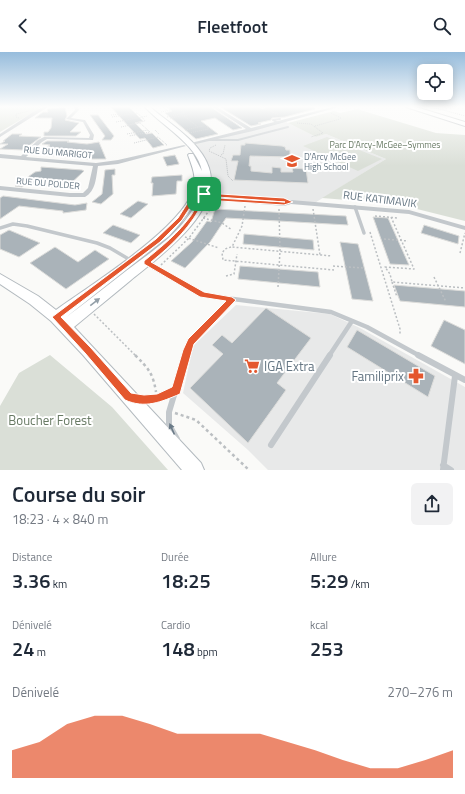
<!DOCTYPE html>
<html lang="fr">
<meta charset="utf-8">
<style>
:root{--surface:#fff;--page:#f2f2f3;--text:#1f2937;--muted:#747a83;--accent:#e4572e}
body{margin:0;font-family:"Titillium Web",sans-serif;background:var(--page);color:var(--text);height:100vh;display:flex;flex-direction:column;font-size:15px;white-space:nowrap}
*{box-sizing:border-box;margin:0}
p{font-size:13px;color:var(--muted)}
.icon{flex:none;width:22px;height:22px;fill:none;stroke:currentColor;stroke-width:2;stroke-linecap:round;stroke-linejoin:round}
.map{position:relative;height:418px;overflow:hidden}
.drawer{display:flex;flex-direction:column;background:var(--surface);flex:1}
.drawer>*{flex:none}
.buttons{position:absolute;left:417px;top:12px;display:grid;gap:8px}
.buttons a{display:grid;place-items:center;width:36px;height:36px;border-radius:6px;background:var(--surface);box-shadow:0 2px 10px #0003;font-size:20px}
.pin{position:absolute;display:grid;place-items:center;width:34px;height:34px;color:#fff;margin:-17px;border-radius:8px;box-shadow:0 2px 6px #0006}
.round{display:grid;place-items:center;flex:none;width:42px;height:42px;border-radius:6px;background:var(--page)}
.overview{display:flex;align-items:center;justify-content:space-between;height:68px;padding:0 12px}
h1{font-size:22px;font-weight:600;line-height:30px}
.figures{display:grid;grid-template-columns:repeat(3,1fr);gap:6px;height:68px;padding:4px 12px}
.figures div{display:grid;align-content:center}
.figures b{font-size:20px;font-weight:600}
.figures small{font-size:11px;font-weight:400}
.figures p{font-size:11px}
.chart{height:112px;padding:8px 12px}
.chart p{display:flex;justify-content:space-between}
.chart svg{width:100%;height:72px;margin-top:4px;fill:var(--accent);opacity:.7}
header{display:flex;justify-content:space-between;align-items:center;height:52px;padding:0 12px;background:var(--surface);font-size:18px;font-weight:600}
.map>svg:first-child{display:block}
.built{fill:#e8e9e9}
.green{fill:#dadfd7}
.building{fill:#aab3b9;stroke:#dcdcda}
.lines{fill:none;stroke-linecap:round;stroke-linejoin:round}
.secondary-casing{stroke:#b3babf;stroke-width:2}
.highway-casing{stroke:#b4b9bd;stroke-width:2}
.path-far2{stroke:#bbbfc2;stroke-width:1;stroke-dasharray:1 1;stroke-linecap:butt}
.path-far1{stroke:#bbbfc2;stroke-width:1.5;stroke-dasharray:2 2;stroke-linecap:butt}
.path{stroke:#bbbfc2;stroke-width:2.5;stroke-dasharray:3 3;stroke-linecap:butt}
.lane-far3{stroke:#c3c8cc;stroke-width:2}
.lane-far2{stroke:#c3c8cc;stroke-width:3.5}
.lane-far1{stroke:#c3c8cc;stroke-width:4.5}
.lane{stroke:#c3c8cc;stroke-width:6}
.street{fill:#c3c8cc;fill-rule:evenodd}
.secondary{fill:#fff;fill-rule:evenodd}
.highway{fill:#fff;fill-rule:evenodd}
.oneway{fill:#939fa8}
.oneway2{fill:#6a7a87}
.route{fill:#e4572e;stroke:#fff;fill-rule:evenodd}
.labels{text-anchor:middle;dominant-baseline:central;stroke-width:4;stroke-linejoin:round;paint-order:stroke}
.far-park-label{font-size:9px;fill:#687a64;stroke:#fff}
.far-street-label{font-size:9px;fill:#657683;stroke:#fff}
.far-poi-label{font-size:9px;fill:#657683;stroke:#fff;text-anchor:start}
.street-label{font-size:11px;fill:#657683;stroke:#fff}
.near-poi-label{font-size:13px;fill:#657683;stroke:#fff;text-anchor:start}
.near-park-label{font-size:13px;fill:#687a64;stroke:#fff}
</style>
<header><svg class="icon" aria-label="back" viewBox="0 0 24 24"><path d="M15 5l-7 7 7 7"/></svg>Fleetfoot<svg class="icon" aria-label="search" viewBox="0 0 24 24"><circle cx="10" cy="10" r="6"/><path d="M15 15l6 6"/></svg></header>
<div class="map">
<svg width="465" height="418" viewBox="0 0 465 418">
<rect width="100%" height="100%" fill="#fafaf8"/>
<path class="built" d="M284,69L316,85L326,82L386,107L313,152L291,150L284,148L203,142L206,120L189,93Z
M236,253L330,262L360,276L465,335V418H268L248,398L183,341L193,294Z"/>
<path class="green" d="M0,55H42L0,80Z
M357,57L436,81L465,83V169L397,152L322,146L386,107L326,82L316,85L288,71L334,59L340,61Z
M327,85L382,107L358,119L303,94Z
M50,303L112,355L168,418H0V354L19,321Z"/>
<path class="building" d="M65,55L67,64L65,68L79,71L70,80H81L76,84H44V80H48L51,76L52,66H35L43,60H48L47,57Z
M111,55H129L143,69L135,71L146,82L152,81L164,93L153,96L145,86L140,87Z
M167,55H211L242,76L233,78L215,66L201,69L218,82L196,87L165,61L172,59Z
M220,55H259L263,57L266,55H315V57L285,65L272,66L271,68L258,71L261,72L251,74Z
M90,63H98L114,84L111,88H102L105,84Z
M12,82H22L19,84L41,85L23,98L0,97L8,92H0L5,89H3Z
M47,89H69L67,90L87,92L99,90L106,107H88L36,102L50,93L42,92Z
M245,91L282,94L285,95L286,98H290V105L250,104L249,114H251V119L272,121V115L281,116V120H293L292,116L306,117L308,131L234,128L238,109H231L233,103H240L241,93H245Z
M175,103L179,112L167,114L163,105Z
M41,115L82,118L84,119L66,136L26,132L22,135L15,134L35,120L41,119Z
M115,117V123H112L113,142L101,152L92,150L102,142L105,118Z
M182,123V129H177L176,142L152,144L153,131H151L152,125Z
M3,144L75,153L87,151L86,158L63,161V159L19,154L0,167V146Z
M138,149L148,152L131,166L120,162Z
M215,157L346,164L348,173L226,166L210,190L185,216L171,209L192,190L207,169L211,170Z
M373,165L388,166L409,213L390,212Z
M113,173L124,177L140,183L131,191L103,181Z
M424,173L459,184L458,192L421,181Z
M9,178L40,191L19,205L0,197V183Z
M244,182L313,188L314,198L243,192Z
M340,190L358,192L373,249L352,247Z
M55,195L78,210L95,198L109,207L66,237L30,211Z
M240,214L318,220L320,235L238,227Z
M394,233L465,239V255L400,249Z
M266,256L311,286L277,331L286,338L248,391L190,336L223,302L212,293L222,283L232,291Z
M444,268L465,278V312L431,294Z
M357,278L435,324L428,345L347,295Z"/>
<g class="lines">
<g class="secondary-casing">
<path id="secondary" d="M145,55H150C170,72 201,90 209,116C223,160 159,205 131,228C112,244 93,259 74,275L201,411L204,418H182L83,303L51,269L30,252L0,232V222L38,244L56,258C89,234 186,174 194,135C196,123 192,114 188,103L189,102H193L202,119C197,92 162,74 145,55ZM201,138C191,175 155,197 126,219C106,235 86,250 65,266L169,184C182,170 193,156 201,138Z"/>
</g>
<g class="highway-casing">
<path id="highway" d="M406,55H416L465,70V74Z"/>
</g>
<path class="path-far2" d="M126,55L130,61
M163,55L168,59
M432,55L465,64
M266,57L279,63
M161,60L186,55
M331,61L341,66L340,67
M111,63L122,62
M184,64L198,75
M112,65L137,61L142,65L147,64
M167,65L185,61L179,57
M19,66L16,65V62L29,59
M170,66L188,63
M116,70L142,65L145,69L128,73
M297,71L311,72L323,81L311,85
M315,74L340,67
M121,75L140,71L150,80L129,84
M155,78L159,82
M185,78L203,74
M189,81L209,77L207,75
M127,82L148,78
M134,91L158,85L167,93L166,94
M216,93L210,96L209,99L226,107L228,124L233,129
M221,103L223,102L225,93"/>
<path class="path-far1" d="M245,154L242,174L232,195L332,204
M313,157L320,203
M375,164L398,166
M391,165L414,217L385,215L390,222L392,230L465,236
M203,166L222,171L232,178
M370,180L400,277V283
M185,185L219,196
M384,187L408,189
M231,195L225,197L222,201L223,208L334,218
M460,201L465,181
M161,213L189,186L211,156L213,154H218V152
M333,214L363,216
M226,224L234,222L237,202
M434,225L446,250
M392,230L397,245
M278,235L280,199L279,157
M94,262L136,304"/>
<path class="path" d="M135,303C148,316 153,321 156,340
M175,361L196,368L249,418"/>
<path class="lane-far3" d="M278,71L273,68L280,67
M209,88H238L288,75"/>
<path class="lane-far2" d="M355,155L364,181
M0,176L13,172L27,174L97,191L110,196L132,209
M147,211L155,216"/>
<path class="lane-far1" d="M153,215L203,243L331,260L367,275L420,304
M185,304L191,290L232,248
M329,304L352,269"/>
<path class="lane" d="M418,303L465,328
M136,346L157,347L176,339
M177,387L169,373V360L186,303
M271,393L330,303
M443,413L451,418
M443,418L455,324"/>
<path class="street" d="M43,55H48L0,85V82L33,60Z
M74,55H78L79,58L71,66L85,68L94,83L93,88L47,87L42,90L26,105L96,111L118,108L184,93L186,94L118,112L98,114C96,125 96,139 85,145H70L0,138V134L70,141H83L88,136L93,114L0,106V102L21,104L38,88L44,85L89,86L90,83L83,70L66,67L75,58Z
M212,55H217L251,76L332,55H339L253,79L187,94V92L246,77Z
M260,55H265L263,56Z
M194,143L284,150L291,148L409,158L465,174V178L409,162L291,152L284,154L192,146L191,145Z"/>
<use href="#secondary" class="secondary"/>
<use href="#highway" class="highway"/>
</g>
<defs><path id="oneway-solid" d="M-6-.8H1V-3.2L6.5 0L1 3.2V.8H-6Z"/></defs>
<use class="oneway" href="#oneway-solid" transform="translate(95 250) rotate(-38)"/>
<use class="oneway2" href="#oneway-solid" transform="translate(172 377) rotate(-114)"/>
<linearGradient id="sky" x2="0" y2="1"><stop stop-color="#96bcdc"/><stop offset="0.48" stop-color="#fdfdfc"/><stop offset="1" stop-color="#fdfdfc" stop-opacity="0"/></linearGradient>
<rect width="465" height="114" fill="url(#sky)"/>
<path class="route" d="M204,141L284,146L293,150L284,153L204,148C192,174 173,192 151,210L204,240L232,245L236,248L194,292L180,342C161,350 145,357 125,348L85,301L52,265L156,187L178,166L192,144ZM204,144L285,150L200,145C197,151 195,157 192,162C179,181 161,195 144,209V212L200,245L226,249L188,287L183,298L172,335L157,342L144,343L131,341L91,296L61,265L160,190L182,168L196,146Z"/>
<defs>
<g id="school-bare" transform="scale(1.2)"><path d="M0-5L7-2L0 1L-7-2ZM-4 1L0 2.5L4 1V4Q0 6-4 4Z" fill="#e4572e" stroke="#fff" stroke-width="2.5" paint-order="stroke"/></g>
<g id="supermarket-bare" transform="scale(1.2)"><path d="M-6-5.5h2.5l.6 2H6L4.5 2H-2.5L-4.4-4H-6ZM-1.5 3.2a1.3 1.3 0 1 0 .1 0ZM3 3.2a1.3 1.3 0 1 0 .1 0Z" fill="#e4572e" stroke="#fff" stroke-width="2.5" paint-order="stroke"/></g>
<g id="pharmacy-bare" transform="scale(1.2)"><path d="M-2-6h4v4h4v4h-4v4h-4v-4h-4v-4h4Z" fill="#e4572e" stroke="#fff" stroke-width="2.5" paint-order="stroke"/></g>
</defs>
<g fill-rule="evenodd">
<use href="#school-bare" x="292" y="109"/>
<use href="#supermarket-bare" x="252" y="314"/>
<use href="#pharmacy-bare" x="416" y="324"/>
</g>
<g class="labels">
<g class="far-park-label">
<text x="385" y="92">Parc D'Arcy-McGee–Symmes</text>
</g>
<g class="far-street-label">
<text transform="translate(58 100) rotate(5)">RUE DU MARIGOT</text>
<text transform="translate(48 131) rotate(5)">RUE DU POLDER</text>
</g>
<g class="far-poi-label">
<text x="304" y="104">D'Arcy McGee<tspan x="304" dy="10">High School</tspan></text>
</g>
<g class="street-label">
<text transform="translate(380 147) rotate(7)">RUE KATIMAVIK</text>
</g>
<g class="near-poi-label">
<text x="264" y="314">IGA Extra</text>
<text x="404" y="324" text-anchor="end">Familiprix</text>
</g>
<g class="near-park-label">
<text x="50" y="368">Boucher Forest</text>
</g>
</g>
</svg>
<div class="buttons">
<a><svg class="icon" aria-label="locate" viewBox="0 0 24 24"><circle cx="12" cy="12" r="6"/><path d="M12 2v4M12 18v4M2 12h4M18 12h4"/></svg></a>
</div>
<div class="pin" style="left:204px;top:142px;background:#1e9e55"><svg class="icon" aria-label="arrive" viewBox="0 0 24 24"><path d="M6 21V4h12l-3 4 3 4H6"/></svg></div>
</div>
<section class="drawer">
<div class="overview"><div><h1>Course du soir</h1><p>18:23 · 4 × 840 m</p></div><a class="round"><svg class="icon" aria-label="share" viewBox="0 0 24 24"><path d="M12 15V3M7 8l5-5 5 5M5 13v7h14v-7"/></svg></a></div>
<div class="figures">
<div><p>Distance</p><b>3.36<small> km</small></b></div>
<div><p>Durée</p><b>18:25</b></div>
<div><p>Allure</p><b>5:29<small> /km</small></b></div>
</div>
<div class="figures">
<div><p>Dénivelé</p><b>24<small> m</small></b></div>
<div><p>Cardio</p><b>148<small> bpm</small></b></div>
<div><p>kcal</p><b>253</b></div>
</div>
<div class="chart"><p><span>Dénivelé</span>270–276 m</p>
<svg viewBox="0 0 160 44" preserveAspectRatio="none"><path d="M0 44V27L10 22L20 11L30 6L40 6L50 11L60 17L70 17L80 17L90 17L100 22L110 27L120 33L130 38L140 38L150 33L160 27V44z"/></svg>
</div>
</section>
